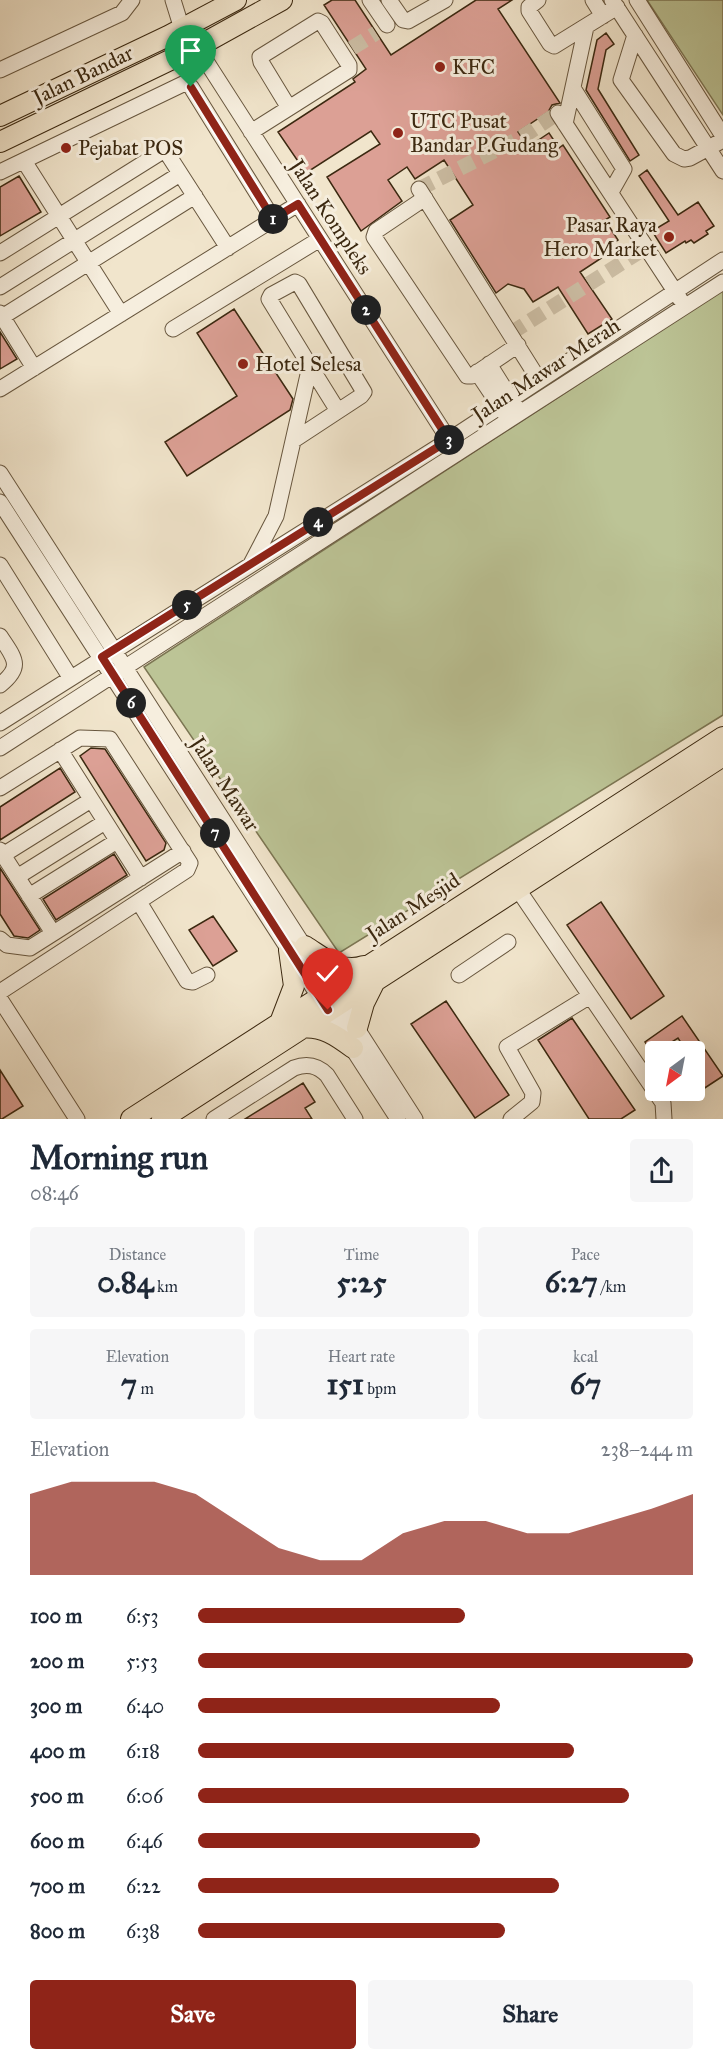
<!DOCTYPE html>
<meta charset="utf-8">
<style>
:root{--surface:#fff;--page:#f6f6f7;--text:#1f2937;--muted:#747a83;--accent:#8f2418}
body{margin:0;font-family:"IM FELL Great Primer",serif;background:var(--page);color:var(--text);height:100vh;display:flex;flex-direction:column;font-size:22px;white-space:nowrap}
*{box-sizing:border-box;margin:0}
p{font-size:20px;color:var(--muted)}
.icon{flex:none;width:33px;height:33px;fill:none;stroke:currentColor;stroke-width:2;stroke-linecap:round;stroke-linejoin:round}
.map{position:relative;height:1119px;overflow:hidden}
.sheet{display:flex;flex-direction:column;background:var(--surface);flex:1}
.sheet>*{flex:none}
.needle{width:39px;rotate:212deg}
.controls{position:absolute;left:645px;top:1041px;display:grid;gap:12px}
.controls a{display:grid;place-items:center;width:60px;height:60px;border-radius:6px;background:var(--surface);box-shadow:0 6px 24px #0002;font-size:30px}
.pin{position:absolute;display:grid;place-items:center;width:51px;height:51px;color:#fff;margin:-62px -26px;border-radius:50% 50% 50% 0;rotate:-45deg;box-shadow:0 0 6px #0007}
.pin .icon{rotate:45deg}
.km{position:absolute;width:30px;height:30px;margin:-15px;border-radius:50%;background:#222;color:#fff;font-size:16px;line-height:30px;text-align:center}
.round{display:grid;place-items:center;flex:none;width:63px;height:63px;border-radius:6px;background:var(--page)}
.headline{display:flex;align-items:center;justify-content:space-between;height:102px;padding:0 30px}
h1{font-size:33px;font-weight:700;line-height:45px}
.metrics{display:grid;grid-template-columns:repeat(3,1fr);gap:9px;height:102px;padding:6px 30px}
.metrics div{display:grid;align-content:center;border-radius:6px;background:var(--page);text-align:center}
.metrics b{font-size:30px;font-weight:700}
.metrics small{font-size:16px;font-weight:400}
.metrics p{font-size:16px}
.chart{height:168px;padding:12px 30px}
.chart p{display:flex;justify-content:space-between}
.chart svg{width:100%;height:108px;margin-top:6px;fill:var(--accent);opacity:.7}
.button{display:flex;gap:12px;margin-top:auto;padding:12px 30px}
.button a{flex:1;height:69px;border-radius:6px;background:var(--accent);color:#fff;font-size:24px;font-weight:700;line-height:69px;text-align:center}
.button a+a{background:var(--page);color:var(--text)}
ul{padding:0 30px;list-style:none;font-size:20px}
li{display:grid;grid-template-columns:96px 72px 1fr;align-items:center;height:45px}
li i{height:15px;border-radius:8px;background:var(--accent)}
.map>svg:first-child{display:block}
.green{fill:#bcc496;stroke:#7c7653;stroke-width:1.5}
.building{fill:#dca095;stroke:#3b2810;stroke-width:1.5}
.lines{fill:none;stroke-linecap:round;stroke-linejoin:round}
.minor-tunnel{stroke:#cdbfa6;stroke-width:15;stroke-dasharray:15 8;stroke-linecap:butt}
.minor-casing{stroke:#68573f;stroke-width:17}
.major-casing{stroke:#3b2810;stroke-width:22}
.minor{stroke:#f6eede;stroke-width:15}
.major{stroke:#f1e5cc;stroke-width:20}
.route-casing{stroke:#fff;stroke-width:12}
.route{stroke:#8f2418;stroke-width:8}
.poi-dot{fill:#8f2418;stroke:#f6eede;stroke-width:2}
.labels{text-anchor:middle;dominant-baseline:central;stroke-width:6;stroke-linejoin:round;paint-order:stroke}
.poi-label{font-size:21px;fill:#3b2810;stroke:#f6eede;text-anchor:start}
.street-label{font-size:21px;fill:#3b2810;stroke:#f6eede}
</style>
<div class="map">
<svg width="723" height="1119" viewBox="0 0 723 1119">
<rect width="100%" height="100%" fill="#f1e5cc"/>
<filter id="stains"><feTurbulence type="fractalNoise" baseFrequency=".00333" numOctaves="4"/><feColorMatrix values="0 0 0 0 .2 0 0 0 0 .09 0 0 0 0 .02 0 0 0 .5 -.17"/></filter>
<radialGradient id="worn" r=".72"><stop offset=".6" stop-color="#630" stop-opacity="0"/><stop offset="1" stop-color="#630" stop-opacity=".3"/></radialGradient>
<path class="green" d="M647,0H723V115Z
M723,290V715L339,953L144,667Z"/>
<path class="building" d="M332,0H355L391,55L476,0H512L498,9L560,103L552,105L548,112L518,132L528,147L549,133L559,148L563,145L610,217L605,220L618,240L600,252L603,257L580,272L612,319L588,334L558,287L533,302L524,289L508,284L496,293L450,220L473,205L444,160L415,179L407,167L388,180L402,201L361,231L327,177L380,144L371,131L306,173L278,132L355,82L353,79L366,69L324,5Z
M606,33L614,44L606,50L598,89L639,155L630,161L586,90L597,40Z
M647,170L678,215L698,202L714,226L706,231L708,234L694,243L691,240L686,243L685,241L666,253L652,231L669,221L639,176Z
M19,176L41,212L0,236V187Z
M234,309L293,399L290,410L187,476L165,442L237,396L197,333Z
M0,332L17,359L0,369Z
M91,748L105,749L166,843L164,850L146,861L80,756Z
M60,768L75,792L0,840V807Z
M114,854L127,875L56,920L43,899Z
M0,868L40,930L28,938L14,936L0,914Z
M601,902L664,996L631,1019L567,925Z
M213,916L237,951L213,966L189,930Z
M446,1001L509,1095L475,1118L411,1024Z
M682,1016L723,1076L694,1095V1052H687L678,1038L653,1054L645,1042Z
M572,1018L635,1110L621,1119H589L538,1040Z
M0,1070L23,1106L2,1119H0Z
M303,1083L315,1102L305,1108L312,1119H245Z"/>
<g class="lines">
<path class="minor-tunnel" d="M352,48L376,33
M419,189L522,137L558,113
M511,333L647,247"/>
<g class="minor-casing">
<path id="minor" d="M173,0L182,29
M370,0L387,25
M389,0L403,20L408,21L445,0
M538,0L529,7V11L550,44L554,46L617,7
M593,0L603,16
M612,0L723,171
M637,0L723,136
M318,21L322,23L349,65V70L289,108L261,62L260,57Z
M635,35L621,80L674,154L684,159L690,158L723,140
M197,47L449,440
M0,70L122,13L132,0
M573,88L624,169L611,192
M558,113L680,299
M565,124L586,27
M251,132L289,108
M24,161L121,314
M0,172L185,83L191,87L273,219
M419,189L539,380
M425,198L376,231L374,237L467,376H472L518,345
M0,253L163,151L167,153L228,248
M0,287L180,174
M0,313L34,368
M2,317L195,196
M173,329L320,239
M489,364L516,407
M310,366L338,411
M477,372L505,414
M0,389L298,204
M0,473L415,1119
M0,502L398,1119
M251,564L276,516L310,366L269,299L271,295L295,282L299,284L364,392L361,396L294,440
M0,565L70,677
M0,636C14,658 24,666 0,685
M0,723L449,440L723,260
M0,748L723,282
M60,750L141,878
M0,788L80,738L110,739L190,863L187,870L0,992
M0,850L53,933
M3,855L91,800
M17,877L105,822
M517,888L663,1103L664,1119
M29,896L117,841
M139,902L187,981L193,982L207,975
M0,939L7,945L30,948L183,851
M459,975L508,942
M0,999L77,1119
M214,1119L294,1068C307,1063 317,1065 327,1075L355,1119
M511,1119L532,1102L533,1093L507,1047L590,996"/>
</g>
<g class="major-casing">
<path id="major" d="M0,116L168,36L236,0
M0,142L197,47L282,0
M305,946C324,958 341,974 364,966
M281,1020L294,986L289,950
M300,1028C322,1025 337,1036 353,1048
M357,1028L364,1003L375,981
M131,1119L723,737
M162,1119L723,756"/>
</g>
<use href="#minor" class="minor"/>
<use href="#major" class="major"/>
</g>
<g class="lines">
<g class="route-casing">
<path id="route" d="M191,87L273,219L298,204L449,440L102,657L328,1010"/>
</g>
<use href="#route" class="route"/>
</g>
<g class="poi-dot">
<circle cx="440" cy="67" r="6"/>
<circle cx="398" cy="133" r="6"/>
<circle cx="66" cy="148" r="6"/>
<circle cx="669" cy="237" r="6"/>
<circle cx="243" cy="364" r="6"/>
</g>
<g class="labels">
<g class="poi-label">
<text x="452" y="67">KFC</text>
<text x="410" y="121">UTC Pusat<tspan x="410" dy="24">Bandar P.Gudang</tspan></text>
<text x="78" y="148">Pejabat POS</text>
<text x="657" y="225" text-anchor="end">Pasar Raya<tspan x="657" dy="24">Hero Market</tspan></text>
<text x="255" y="364">Hotel Selesa</text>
</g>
<g class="street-label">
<text transform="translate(83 75) rotate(-26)">Jalan Bandar</text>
<text transform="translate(331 217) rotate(57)">Jalan Kompleks</text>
<text transform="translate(546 370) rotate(-33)">Jalan Mawar Merah</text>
<text transform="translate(225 784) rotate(57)">Jalan Mawar</text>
<text transform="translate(413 907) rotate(-33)">Jalan Mesjid</text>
</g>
</g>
<rect width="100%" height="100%" filter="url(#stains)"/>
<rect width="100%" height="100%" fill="url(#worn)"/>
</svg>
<div class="controls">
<a><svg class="needle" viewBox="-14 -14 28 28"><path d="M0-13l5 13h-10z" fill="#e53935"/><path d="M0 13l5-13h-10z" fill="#747a83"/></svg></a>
</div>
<div class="pin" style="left:191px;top:87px;background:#1e9e55"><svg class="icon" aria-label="arrive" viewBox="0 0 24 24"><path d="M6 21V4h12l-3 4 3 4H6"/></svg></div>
<div class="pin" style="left:328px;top:1010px;background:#d93025"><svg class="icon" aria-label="check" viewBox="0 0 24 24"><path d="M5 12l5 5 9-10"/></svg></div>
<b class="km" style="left:273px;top:219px">1</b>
<b class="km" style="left:366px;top:310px">2</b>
<b class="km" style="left:449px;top:440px">3</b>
<b class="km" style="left:318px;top:522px">4</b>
<b class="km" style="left:187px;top:605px">5</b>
<b class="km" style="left:131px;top:703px">6</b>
<b class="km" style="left:215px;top:833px">7</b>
</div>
<section class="sheet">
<div class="headline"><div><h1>Morning run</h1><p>08:46</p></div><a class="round"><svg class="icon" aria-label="share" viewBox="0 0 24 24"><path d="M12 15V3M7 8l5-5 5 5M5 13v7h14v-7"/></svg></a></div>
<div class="metrics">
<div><p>Distance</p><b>0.84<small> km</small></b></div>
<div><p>Time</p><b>5:25</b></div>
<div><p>Pace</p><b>6:27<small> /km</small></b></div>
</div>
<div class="metrics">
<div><p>Elevation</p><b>7<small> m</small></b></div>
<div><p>Heart rate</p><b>151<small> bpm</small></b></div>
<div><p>kcal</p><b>67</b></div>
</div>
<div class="chart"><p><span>Elevation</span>238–244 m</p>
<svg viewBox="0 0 160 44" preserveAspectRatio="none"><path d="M0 44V11L10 6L20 6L30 6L40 11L50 22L60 33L70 38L80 38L90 27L100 22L110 22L120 27L130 27L140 22L150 17L160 11V44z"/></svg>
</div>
<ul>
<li><b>100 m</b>6:53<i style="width:54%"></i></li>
<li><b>200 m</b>5:53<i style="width:100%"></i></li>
<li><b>300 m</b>6:40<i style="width:61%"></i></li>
<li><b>400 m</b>6:18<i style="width:76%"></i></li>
<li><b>500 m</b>6:06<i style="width:87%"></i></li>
<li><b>600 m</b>6:46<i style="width:57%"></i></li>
<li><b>700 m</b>6:22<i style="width:73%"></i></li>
<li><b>800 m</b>6:38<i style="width:62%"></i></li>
</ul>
<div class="button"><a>Save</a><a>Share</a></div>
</section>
